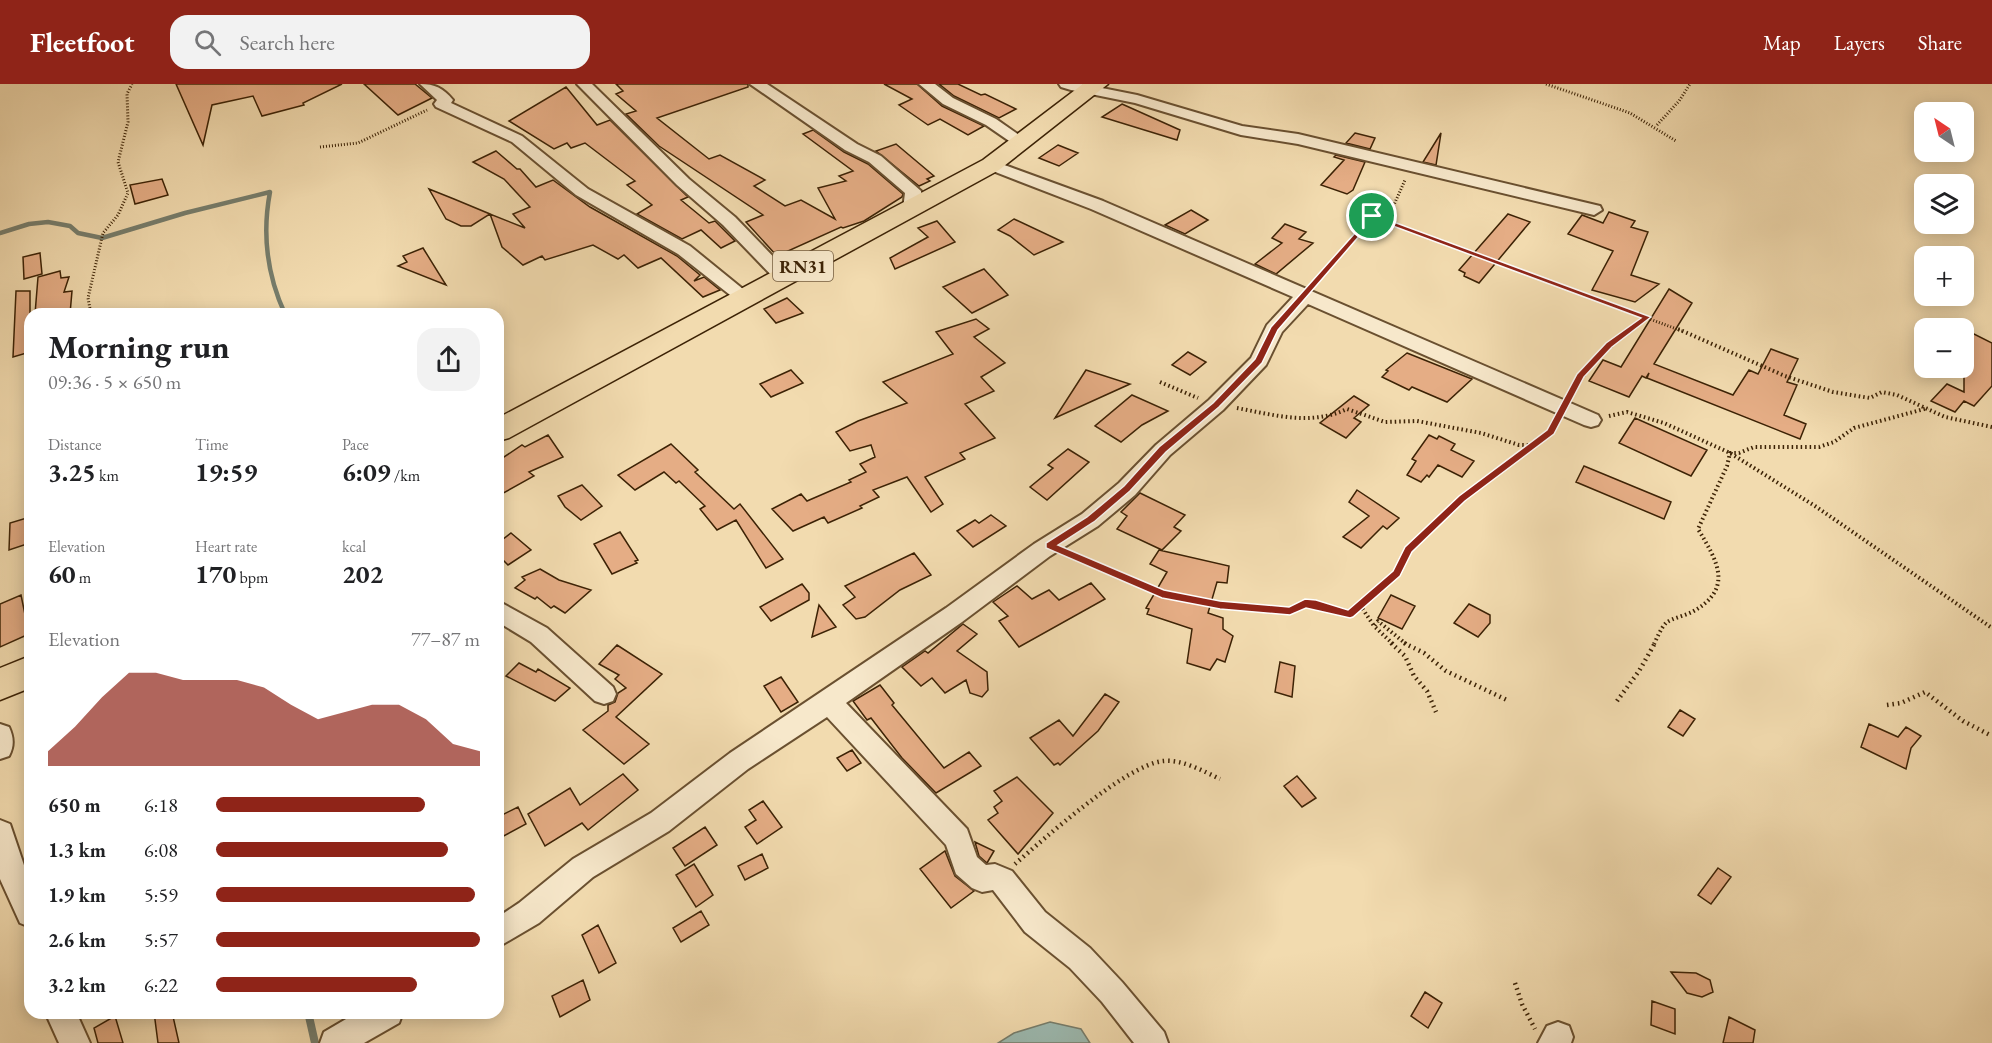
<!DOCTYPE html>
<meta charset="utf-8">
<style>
:root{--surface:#fff;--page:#f2f2f2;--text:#202124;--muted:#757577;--accent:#8f2418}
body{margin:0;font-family:"EB Garamond",serif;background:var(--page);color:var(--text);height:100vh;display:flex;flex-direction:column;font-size:22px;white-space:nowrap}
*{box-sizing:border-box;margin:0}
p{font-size:20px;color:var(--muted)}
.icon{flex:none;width:33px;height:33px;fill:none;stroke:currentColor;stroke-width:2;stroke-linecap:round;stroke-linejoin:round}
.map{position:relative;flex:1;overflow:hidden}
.details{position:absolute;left:24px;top:224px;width:480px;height:711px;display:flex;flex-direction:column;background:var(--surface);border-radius:18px;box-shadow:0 3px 15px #0003}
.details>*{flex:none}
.needle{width:39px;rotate:325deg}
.tools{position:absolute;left:1914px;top:18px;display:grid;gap:12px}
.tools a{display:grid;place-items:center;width:60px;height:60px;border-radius:12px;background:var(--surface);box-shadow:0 3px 15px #0003;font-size:30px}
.pin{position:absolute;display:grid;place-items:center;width:51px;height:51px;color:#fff;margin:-26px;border:3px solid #fff;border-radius:50%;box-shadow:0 2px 6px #0007}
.round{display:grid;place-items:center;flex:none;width:63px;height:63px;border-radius:18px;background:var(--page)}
.headline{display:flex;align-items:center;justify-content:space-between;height:102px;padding:0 24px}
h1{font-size:33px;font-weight:700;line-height:45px}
.figures{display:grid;grid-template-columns:repeat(3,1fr);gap:9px;height:102px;padding:6px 24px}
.figures div{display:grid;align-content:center}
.figures b{font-size:26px;font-weight:700}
.figures small{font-size:16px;font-weight:400}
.figures p{font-size:16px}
.chart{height:168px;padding:12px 24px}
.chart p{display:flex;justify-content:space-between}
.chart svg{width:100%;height:108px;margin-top:6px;fill:var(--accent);opacity:.7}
ul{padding:0 24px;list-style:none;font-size:20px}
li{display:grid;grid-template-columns:96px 72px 1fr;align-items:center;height:45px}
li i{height:15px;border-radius:8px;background:var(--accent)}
header{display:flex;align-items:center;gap:36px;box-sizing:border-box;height:84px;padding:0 30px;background:var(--accent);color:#fff}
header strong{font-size:28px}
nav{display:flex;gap:33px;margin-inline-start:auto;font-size:21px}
.search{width:420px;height:54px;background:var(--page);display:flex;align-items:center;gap:15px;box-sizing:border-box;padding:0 21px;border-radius:18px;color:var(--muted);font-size:22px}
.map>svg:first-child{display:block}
.water{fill:#9cbab1;stroke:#767d6c;stroke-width:1.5}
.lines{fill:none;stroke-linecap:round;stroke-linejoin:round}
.stream-far1{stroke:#767d6c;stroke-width:4.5}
.stream{stroke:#767d6c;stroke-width:8}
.building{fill:#e5ad85;stroke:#3c2205;stroke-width:1.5}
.street-casing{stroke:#6a5030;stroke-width:4}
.primary-casing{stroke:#3c2205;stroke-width:3}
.path-far2{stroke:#3c2205;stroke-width:3;stroke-dasharray:1 2;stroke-linecap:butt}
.path-far1{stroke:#3c2205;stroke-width:4;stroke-dasharray:1.5 3;stroke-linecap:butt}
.path{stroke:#3c2205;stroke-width:4.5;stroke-dasharray:1.5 4;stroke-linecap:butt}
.street{fill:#f7e8cb;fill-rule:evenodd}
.primary{fill:#f2dbaf;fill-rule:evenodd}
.route{fill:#8f2418;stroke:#fff;stroke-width:1.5;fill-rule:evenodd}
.labels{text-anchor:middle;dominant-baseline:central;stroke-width:5;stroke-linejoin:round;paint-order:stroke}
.shield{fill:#f7e8cb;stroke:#745d40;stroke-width:1.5}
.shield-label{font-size:18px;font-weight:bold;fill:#3c2205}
</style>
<header>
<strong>Fleetfoot</strong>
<div class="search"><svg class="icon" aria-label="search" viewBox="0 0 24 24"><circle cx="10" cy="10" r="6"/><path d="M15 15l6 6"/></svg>Search here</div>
<nav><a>Map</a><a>Layers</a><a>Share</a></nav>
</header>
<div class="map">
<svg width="1992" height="959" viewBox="0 0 1992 959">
<rect width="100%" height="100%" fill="#f2dbaf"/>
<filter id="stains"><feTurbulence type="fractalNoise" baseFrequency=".00333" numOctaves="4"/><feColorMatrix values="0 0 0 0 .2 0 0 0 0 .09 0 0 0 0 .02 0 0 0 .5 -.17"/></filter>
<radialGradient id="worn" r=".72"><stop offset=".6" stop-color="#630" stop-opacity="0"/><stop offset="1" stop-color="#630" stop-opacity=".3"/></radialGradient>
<path class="water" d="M1050,938L1081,945L1090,959H998L1014,949Z"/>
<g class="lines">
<path class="stream-far1" d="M0,149L29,140L48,138L70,142L78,149L102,154L185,129L270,108C262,150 267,191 285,230"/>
<path class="stream" d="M308,928L315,959"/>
</g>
<path class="building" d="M176,0H342L303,19L304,21L262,32L253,12L212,21L203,61Z
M364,0H415L432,14L398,31Z
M616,0H748V3L657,34L709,75L720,71L765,96L754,102L785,122L801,116L835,135L818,104L846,97L839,92L853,87L803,50L813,46L844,68L868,80L903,110L902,113L864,137L843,144L841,143L777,172L746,138L763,131L659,62L626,30L636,27L616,10L623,7Z
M884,0H917L942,22L984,42L968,51L940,35L928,41L899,21L912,15Z
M939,0H958L981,11L985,10L1016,25L999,34L954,12Z
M566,3L597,41L610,36L688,113L681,116L709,139L715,137L735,157L721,164L701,146L682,155L637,130L652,121L627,101L635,97L585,59L571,64L567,59L554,65L509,37Z
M1122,20L1180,46L1177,56L1102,33Z
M1355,49L1375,54L1370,65L1346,59Z
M1441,49L1436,81L1423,78Z
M896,60L934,92L927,95L930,97L919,102L876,67Z
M1058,61L1078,69L1059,82L1039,74Z
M496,67L517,85H520L536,103L553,96L590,123L677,172L700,191L694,197L704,193L720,206L703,213L661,174L638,184L624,171L618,175L593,161L545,176L542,172L523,181L502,163L490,130L525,144L513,130L530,123L504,95L473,78Z
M1336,71L1365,78L1353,106L1347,110L1321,101L1344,76L1334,73Z
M162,95L168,111L135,120L130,101Z
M429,105L454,115L490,130L471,142H461L446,135Z
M1191,126L1208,136L1185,150L1165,141Z
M1609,128L1635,137L1631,143L1648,148L1631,191L1659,200L1635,218L1592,206L1613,167L1568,150L1582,131L1603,139Z
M1508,130L1530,138L1479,199L1464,192L1465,189L1459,186Z
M1014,135L1063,158L1034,171L1010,152L998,146Z
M937,137L955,158L895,185L890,174L928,153L918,144Z
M1285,140L1306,148L1299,155L1313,159L1276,190L1255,180L1282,159L1272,154Z
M423,164L446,201L398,182L407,178L403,172Z
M40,169L42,190L24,195L23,173Z
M984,185L1008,211L972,229L943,203Z
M60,187L61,194L69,193L64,208L72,207L70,230H35L38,193Z
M1669,205L1692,219L1654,280L1733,311L1749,286L1758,290L1771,265L1798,275L1787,298L1797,301L1784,331L1806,340L1800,355L1647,294L1649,289L1646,294L1642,292L1629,313L1589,297L1603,276L1621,283Z
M16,207H30V268L13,273Z
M787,214L803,229L776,239L764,225Z
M976,235L989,245L974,253L1005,279L981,293L994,307L965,320L995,354L960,369L965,375L925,393L943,420L931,428L907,393L873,406L879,413L860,422L862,424L828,439L824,433L793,447L772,425L801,410L807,417L851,398L849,396L866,388L860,380L875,373L871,361L850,367L836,348L858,337L907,319L883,298L953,270L936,248Z
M1964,245L1992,259V302L1974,322L1964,317L1955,328L1931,317L1947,300L1964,308Z
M1188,268L1206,278L1190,291L1172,281Z
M1407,269L1472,295L1447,318L1412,303L1409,306L1382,293L1388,287L1386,286Z
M791,286L803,299L771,313L760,300Z
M1086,286L1130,300L1055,334Z
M1132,311L1168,327L1142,341L1121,358L1095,342Z
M1354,312L1369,321L1354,334L1361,338L1346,354L1320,339Z
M1635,334L1707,366L1691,392L1619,359Z
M548,351L563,373L529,388L534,392L498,412V377L522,361L525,363Z
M1429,351L1437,355L1439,352L1455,360L1451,366L1474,377L1462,393L1438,381L1429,393L1427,391L1421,398L1407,391L1416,377L1412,375Z
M671,360L698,386L695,388L734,425L740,420L783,475L766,484L736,436L717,446L700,425L705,422L679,397L676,399L664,388L635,406L618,391Z
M1068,365L1089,378L1047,416L1030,403L1053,384L1048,381Z
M1584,382L1671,418L1664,435L1576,398Z
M582,401L602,422L581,436L565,423L558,412Z
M1357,406L1399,434L1387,445L1383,442L1361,464L1343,453L1369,432L1349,418Z
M1140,409L1185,431L1174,443L1181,447L1162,466L1117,445L1127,432L1121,428Z
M991,431L1006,442L973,463L957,447L975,436L979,439Z
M30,433V459L9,466L10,439Z
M620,448L638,476L635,477L637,479L612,490L594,460Z
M511,449L531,466L508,481L498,471V459Z
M1159,466L1229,482L1227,499L1217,498L1208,529L1223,534V545L1233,552L1225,578L1217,575L1210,586L1187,579L1192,545L1147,530L1149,525L1146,524L1167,488L1150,480Z
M914,469L931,491L900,506L865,533L856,535L843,521L855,513L845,502Z
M540,485L559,496L591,506L565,529L554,522L551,524L537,513L535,515L515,504L525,496L522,493Z
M1091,499L1105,515L1019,563L999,537L1008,532L993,518L1017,502L1032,515L1049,506L1059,516Z
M802,500L809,509V516L771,537L760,523Z
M21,511L29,550L0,563V520Z
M1391,511L1415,522L1402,545L1378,534Z
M1469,520L1490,531V539L1478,553L1454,539Z
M819,521L836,543L812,553Z
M963,540L977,550L957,567L987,588L988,606L982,613L970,609L966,596L945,609L932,594L921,602L902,583L925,567L928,569Z
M617,561L662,590L616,633L649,660L624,680L583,646L608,627V621L615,618L618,609L626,604L615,595L619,591L599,580Z
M1280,578L1295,582L1292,613L1275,608Z
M519,579L536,588L538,585L570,604L555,617L506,592Z
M781,593L798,618L781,628L764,602Z
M880,601L894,619L892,621L944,684L969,668L981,682L936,709L902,674L871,634L867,636L853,617Z
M1105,610L1119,618L1098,647L1060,681L1058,679L1054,681L1030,654L1059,636L1073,652Z
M1680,626L1695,635L1683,652L1668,643Z
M1869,640L1898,653L1906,643L1921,652L1911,664L1906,685L1861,663Z
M852,666L861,679L847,687L837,674Z
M623,690L638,706L588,746L582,739L545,762L528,730L570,704L580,721Z
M1297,692L1316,714L1302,723L1284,702Z
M1017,693L1053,729L1018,770L988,736L998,729L994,723L1002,717L994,707Z
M763,717L782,743L757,760L745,743L756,736L749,726Z
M518,723L526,740L498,755V733Z
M705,743L717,761L685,782L673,764Z
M975,758L994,767L987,779L979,772Z
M945,767L955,792L974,807L951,824L920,785Z
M762,770L768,784L745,796L738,782Z
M694,780L713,811L696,823L676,791Z
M1718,784L1731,793L1711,820L1698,811Z
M701,827L709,841L681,858L673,844Z
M598,841L616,879L599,889L582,851Z
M1671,888L1696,889L1710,896L1713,908L1702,913L1687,909Z
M583,896L590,916L560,933L552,912Z
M1425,908L1442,919L1428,944L1411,932Z
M1652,917L1675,925V950L1651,941Z
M154,928H172L179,959H158Z
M115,932L123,959H98L94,944Z
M1729,933L1755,946L1753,959H1723Z"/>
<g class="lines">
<g class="street-casing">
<path id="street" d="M420,0C435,0 443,4 453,16L451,19L522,52L588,105L690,162L754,214L751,218H739L678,170L576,111L512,58L436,23L434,20L437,16Z
M577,0H592L689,95L735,133L789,189L792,193L789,197H777L723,141L677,101Z
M750,0H767L857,60L881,72L921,107L922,114L917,129H905L903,125L905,109L869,78L845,66Z
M919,0H935L953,14L996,35L1029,58L1027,61H1015L986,41L943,20Z
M1059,0H1082L1137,11L1242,42L1298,50L1600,122L1602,126L1594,131L1298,60L1241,51L1135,19L1071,6L1061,3Z
M991,76L1103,117L1598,331L1601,336L1598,341L1591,343L1584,341L1308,220L1282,248L1266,281L1223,326L1170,371L1135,411L1098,442L1050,472L962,538L846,619L967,745L977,773L986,781L995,780L1012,787L1045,828L1090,864L1122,898L1164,948L1168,959H1134L1102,918L1070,884L1025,848L993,806L982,808L972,804L956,790L946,761L827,633L748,685L669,747L593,793L539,839L498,863V833L519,819L573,775L651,729L730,669L946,524L1034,460L1082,430L1119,399L1156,361L1209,316L1251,274L1267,241L1293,213L1091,125L985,84L983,81Z
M498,517L547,544L613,603L616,610L613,617L604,620L595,617L531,558L498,538Z
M0,640L9,643C14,654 14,662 9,672L0,675Z
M0,736L10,740L30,799V843L20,839L0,795Z
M45,928H76L90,959H59Z
M358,928H403L399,939L364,959H320L324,948Z
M1558,938L1569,942L1573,953L1571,959H1538L1547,942Z"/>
</g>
<g class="primary-casing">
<path id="primary" d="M1083,0H1108L999,86L509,354L498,357V334L983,76Z
M30,572V604L0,616V584Z"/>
</g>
<path class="path-far2" d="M1546,0L1630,29L1676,57
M1657,41L1679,17L1690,0
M320,63L358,59L427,26
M1372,132L1682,247
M1316,199L1372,132L1393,123L1405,96
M91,230L88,214L103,149L118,131L128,109L118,78L128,38L127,10L132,0
M1628,247L1647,233"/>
<path class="path-far1" d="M1678,245L1785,292L1833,308L1870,314L1882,308L1897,311L1945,333L1992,343
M1160,298L1198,314
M1570,310L1595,276L1630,245
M1237,324C1274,331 1311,342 1347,325L1385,338L1417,337L1481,349L1519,361H1533
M1609,332L1627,328L1664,339L1730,369L1815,422L1992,544
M1070,471L1162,510L1220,521L1290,527L1305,519L1316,520L1349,530L1397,490L1408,466L1462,415L1551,348L1556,338
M1360,521L1374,542
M1393,560L1374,542L1378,537L1406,560
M1654,560C1657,554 1661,544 1666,539C1672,534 1684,532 1692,528C1734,505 1718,478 1698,445L1727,382L1730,369H1739L1754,363H1819L1834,358L1854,344L1928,324"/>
<path class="path" d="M1391,559L1405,572L1414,592L1427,607L1436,628
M1404,559L1424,569L1446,587L1509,617
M1617,617L1639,587L1655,559
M1887,621L1901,619L1925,608L1963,637L1992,652
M1015,780C1045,754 1126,681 1163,677C1182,675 1203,687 1220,695
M1515,899L1522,920L1535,945"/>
<use href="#street" class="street"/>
<use href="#primary" class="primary"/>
</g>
<path class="route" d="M1372,130L1651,233L1612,263L1584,293L1554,350L1465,417L1412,468L1400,492L1353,533L1350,534L1306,524L1290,531L1220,525L1162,514L1046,464V459L1087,433L1124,402L1159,363L1213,319L1255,275L1271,243ZM1374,135L1641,234L1606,259L1577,290L1547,346L1459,412L1405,463L1393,487L1348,526L1316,516L1305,515L1289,523L1220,517L1164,506L1058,461L1094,438L1130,407L1166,368L1219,323L1262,279L1278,246Z"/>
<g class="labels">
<rect class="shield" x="773" y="167" width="60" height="30" rx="4.5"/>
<g class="shield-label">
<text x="803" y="182">RN31</text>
</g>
</g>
<rect width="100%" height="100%" filter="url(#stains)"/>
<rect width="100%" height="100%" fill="url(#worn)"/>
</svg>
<div class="tools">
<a><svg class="needle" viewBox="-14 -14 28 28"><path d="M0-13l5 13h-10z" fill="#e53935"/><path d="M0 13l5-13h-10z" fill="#757577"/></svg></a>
<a><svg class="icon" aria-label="layers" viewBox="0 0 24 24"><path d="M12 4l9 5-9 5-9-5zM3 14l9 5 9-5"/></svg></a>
<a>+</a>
<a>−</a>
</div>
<div class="pin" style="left:1372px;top:132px;background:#1e9e55"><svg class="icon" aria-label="arrive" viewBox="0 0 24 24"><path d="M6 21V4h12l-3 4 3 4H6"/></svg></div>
<section class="details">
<div class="headline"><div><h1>Morning run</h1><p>09:36 · 5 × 650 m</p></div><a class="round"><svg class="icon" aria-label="share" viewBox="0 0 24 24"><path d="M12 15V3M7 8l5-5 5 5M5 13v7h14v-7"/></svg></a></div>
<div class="figures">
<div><p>Distance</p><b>3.25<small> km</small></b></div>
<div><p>Time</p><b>19:59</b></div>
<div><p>Pace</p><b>6:09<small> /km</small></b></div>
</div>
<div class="figures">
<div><p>Elevation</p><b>60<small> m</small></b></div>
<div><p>Heart rate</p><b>170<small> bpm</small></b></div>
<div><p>kcal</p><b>202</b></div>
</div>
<div class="chart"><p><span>Elevation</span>77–87 m</p>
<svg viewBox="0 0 160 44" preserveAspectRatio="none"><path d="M0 44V38L10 28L20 16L30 6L40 6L50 9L60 9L70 9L80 12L90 19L100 25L110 22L120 19L130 19L140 25L150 35L160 38V44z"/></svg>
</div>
<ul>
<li><b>650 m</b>6:18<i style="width:79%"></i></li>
<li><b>1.3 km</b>6:08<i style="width:88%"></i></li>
<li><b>1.9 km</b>5:59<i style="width:98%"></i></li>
<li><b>2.6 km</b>5:57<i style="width:100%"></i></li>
<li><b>3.2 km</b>6:22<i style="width:76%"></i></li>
</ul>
</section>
</div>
